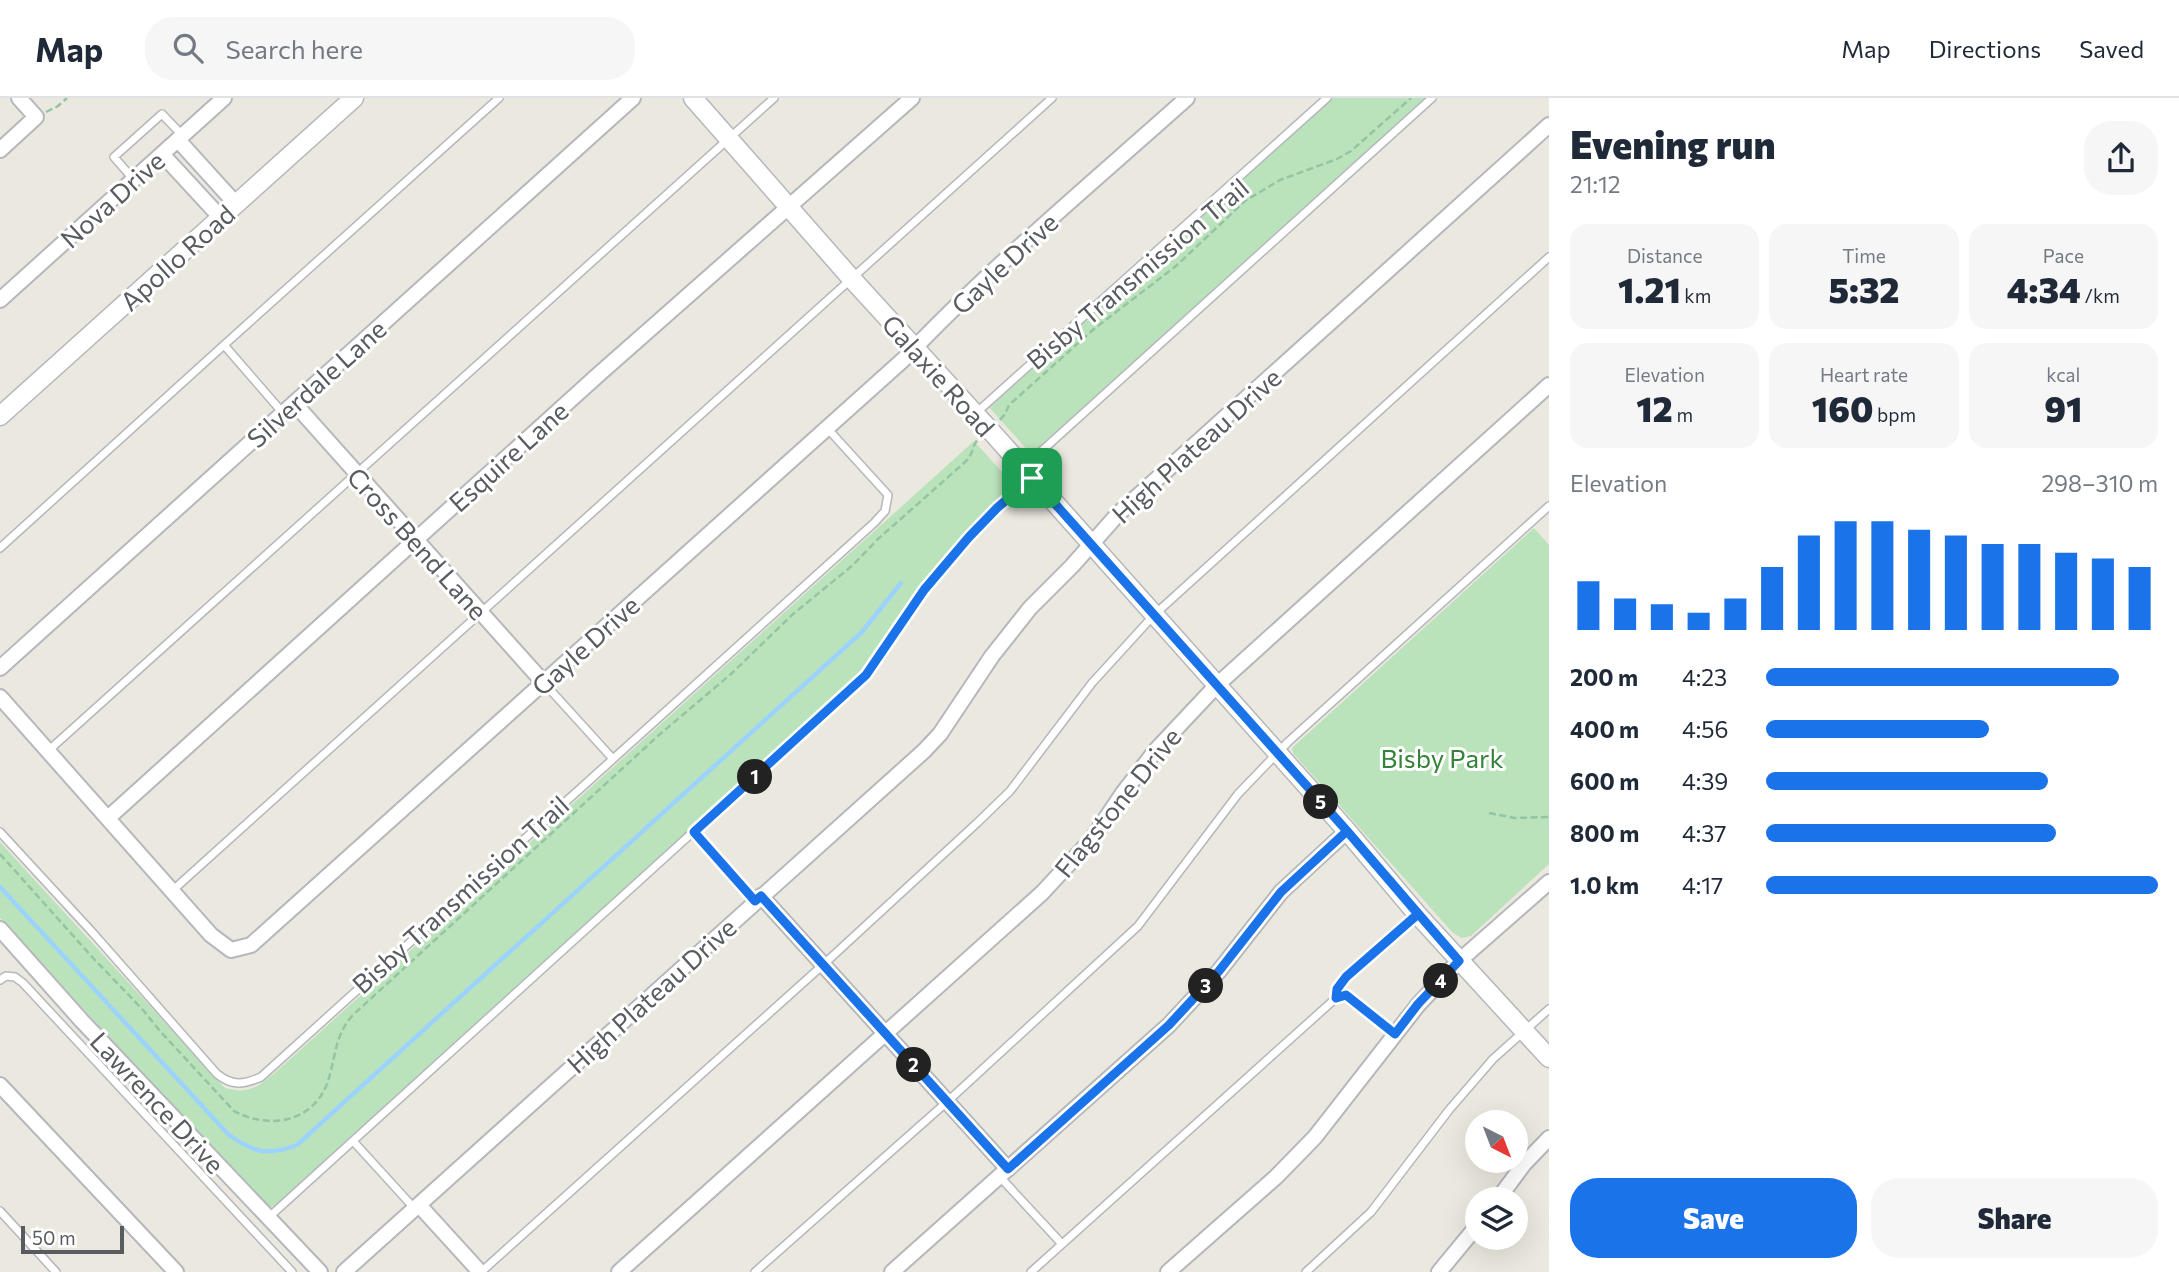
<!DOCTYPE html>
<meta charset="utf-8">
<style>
:root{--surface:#fff;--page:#f6f6f7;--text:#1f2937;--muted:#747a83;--line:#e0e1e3;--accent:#1a73e8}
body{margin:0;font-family:Commissioner,sans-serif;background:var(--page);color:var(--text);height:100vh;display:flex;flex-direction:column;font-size:26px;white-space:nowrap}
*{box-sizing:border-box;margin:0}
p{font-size:23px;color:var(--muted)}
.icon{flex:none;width:38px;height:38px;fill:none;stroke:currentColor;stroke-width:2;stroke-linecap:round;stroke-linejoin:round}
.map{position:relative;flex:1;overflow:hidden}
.sheet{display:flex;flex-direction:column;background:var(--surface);width:630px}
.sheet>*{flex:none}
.needle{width:46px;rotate:138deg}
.tools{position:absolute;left:1465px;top:1012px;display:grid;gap:14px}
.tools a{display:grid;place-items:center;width:63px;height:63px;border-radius:50%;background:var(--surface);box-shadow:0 7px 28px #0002;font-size:35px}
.scale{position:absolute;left:21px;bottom:18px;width:103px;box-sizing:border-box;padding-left:7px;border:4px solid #585b60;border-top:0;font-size:19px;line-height:24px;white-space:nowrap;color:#585b60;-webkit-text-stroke:5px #fff;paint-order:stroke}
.pin{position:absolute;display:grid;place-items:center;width:60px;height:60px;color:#fff;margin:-30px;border-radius:14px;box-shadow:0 4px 10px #0006}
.km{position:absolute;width:35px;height:35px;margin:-18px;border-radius:50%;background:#222;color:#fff;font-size:19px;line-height:35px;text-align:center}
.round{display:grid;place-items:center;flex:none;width:74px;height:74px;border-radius:28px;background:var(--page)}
.overview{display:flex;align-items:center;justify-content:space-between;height:119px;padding:0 21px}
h1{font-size:38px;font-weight:800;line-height:52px}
.stats{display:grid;grid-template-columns:repeat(3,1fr);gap:10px;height:119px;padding:7px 21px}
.stats div{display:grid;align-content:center;border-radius:18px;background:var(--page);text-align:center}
.stats b{font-size:35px;font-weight:800}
.stats small{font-size:19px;font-weight:400}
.stats p{font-size:19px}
.chart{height:196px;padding:14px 21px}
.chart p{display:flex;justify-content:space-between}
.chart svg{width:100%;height:126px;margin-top:7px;stroke:var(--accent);stroke-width:6}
.cta{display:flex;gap:14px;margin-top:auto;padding:14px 21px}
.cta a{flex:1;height:80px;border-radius:28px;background:var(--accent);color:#fff;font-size:28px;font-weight:800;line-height:80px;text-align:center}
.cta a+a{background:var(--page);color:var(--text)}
ul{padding:0 21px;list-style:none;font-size:23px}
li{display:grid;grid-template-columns:112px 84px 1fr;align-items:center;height:52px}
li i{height:18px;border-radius:9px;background:var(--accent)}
header{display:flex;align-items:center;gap:42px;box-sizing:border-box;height:98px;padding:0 35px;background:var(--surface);border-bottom:2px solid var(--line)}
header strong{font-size:33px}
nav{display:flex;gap:38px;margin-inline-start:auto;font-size:24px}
.search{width:490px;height:63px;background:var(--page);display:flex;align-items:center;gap:18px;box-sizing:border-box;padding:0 24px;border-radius:28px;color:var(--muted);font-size:26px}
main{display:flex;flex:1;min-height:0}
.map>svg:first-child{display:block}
.green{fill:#bbe3bb}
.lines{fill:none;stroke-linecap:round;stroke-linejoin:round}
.stream{stroke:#9cd3fe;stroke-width:4.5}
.service-casing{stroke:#b5b7bc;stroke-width:10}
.minor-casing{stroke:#b5b7bc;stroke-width:18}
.tertiary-casing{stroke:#b5b7bc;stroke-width:21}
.path{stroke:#94c4a2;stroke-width:2.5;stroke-dasharray:7 3.5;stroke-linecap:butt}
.service{stroke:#fff;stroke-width:7}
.minor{stroke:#fff;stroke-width:14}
.tertiary{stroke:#fff;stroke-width:18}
.route-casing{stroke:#fff;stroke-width:14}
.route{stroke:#1a73e8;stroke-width:9}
.labels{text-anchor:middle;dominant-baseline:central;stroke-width:6;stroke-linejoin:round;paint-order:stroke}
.street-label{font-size:26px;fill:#585b60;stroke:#fff}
.park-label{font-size:26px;fill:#358239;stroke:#fff}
</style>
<header>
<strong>Map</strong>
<div class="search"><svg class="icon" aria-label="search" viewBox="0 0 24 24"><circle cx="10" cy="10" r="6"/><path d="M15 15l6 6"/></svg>Search here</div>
<nav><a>Map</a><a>Directions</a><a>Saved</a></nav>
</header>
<main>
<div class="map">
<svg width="1549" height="1174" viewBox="0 0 1549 1174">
<rect width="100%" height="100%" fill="#ebe8df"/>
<path class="green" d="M1331,0H1427L1031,356L988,308Z
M974,343L1014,387L995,404L920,492L863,578L277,1106L271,1109L264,1108L0,820V744L225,990C251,997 258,988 277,973Z
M1534,430L1549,447V766L1471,838L1462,840L1453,835L1293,655L1292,650Z"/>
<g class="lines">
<path class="stream" d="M0,789L229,1037C255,1055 267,1058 297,1047L862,534L901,485"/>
<g class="service-casing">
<path id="service" d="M134,82L114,59L162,16L182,37
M283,315L224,247L499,0
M976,315L1327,0
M1025,368L1432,0
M0,450L224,247
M544,585L613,661L874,425L885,413L888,397L827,330
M48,653L774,0
M0,734L93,835L217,976C232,988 243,987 261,979L613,661
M694,735L756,803
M172,793L1052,0
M0,882L6,878L15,879L23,885L292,1174
M1336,900L1337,891L1346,879L1417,817
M353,1043L414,1110
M1000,1079L1062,1146
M0,1113L56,1174
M268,1120L866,577C886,549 904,520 924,493C955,451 991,414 1031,380
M481,1174L824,866L977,725L1010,693L1092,585L1154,517L1549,159
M755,1174L948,1003L1138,828L1238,696L1288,644L1549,408
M1031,1174L1336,900L1346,897L1395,936
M1306,1174L1371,1114L1449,1012L1493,961L1549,911"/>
</g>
<g class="minor-casing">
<path id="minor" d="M178,42L236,106
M0,52L36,19L19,0
M162,56L221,120
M0,202L224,0
M294,305L544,585
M0,570L633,0
M0,599L211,837L231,852L251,847L904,261C991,169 1092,85 1187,0
M108,720L598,277L912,0
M761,798L1008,1071
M0,831L81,922L320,1174
M0,987L176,1174
M1498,1101L1524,1066L1549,1040
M419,1107L480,1174
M344,1174L924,653L940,636L992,558L1030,510L1072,468L1118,416L1549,27
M619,1174L1042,795L1092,741L1123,695L1156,652L1217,587L1549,287
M892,1174L1169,927L1219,873L1281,794L1347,733
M1168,1174L1276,1079L1315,1039L1418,907L1459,863L1549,784
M1439,1174L1477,1128"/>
</g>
<g class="tertiary-casing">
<path id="tertiary" d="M693,0L851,180L989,331L1347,733L1417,816L1549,960
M0,318L354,0"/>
</g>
<path class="path" d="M46,14L58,8L67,0
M1000,322L1005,316L1009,307L1094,231L1176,168L1245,103L1280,82L1337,61L1351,53L1411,0
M1489,715L1515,720L1549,719
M0,756L93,860L143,912L160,933L234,1013C267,1031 311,1026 327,986C336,961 334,936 354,916L659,637L731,576L792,517L853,467L878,441L964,365C975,355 971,348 979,340"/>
<use href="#service" class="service"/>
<use href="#minor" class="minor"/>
<use href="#tertiary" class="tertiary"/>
</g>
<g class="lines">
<g class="route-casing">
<path id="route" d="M1032,380L997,410L969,439L924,492L866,577L694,734L755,803L761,798L1008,1071L1169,927L1219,873L1281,794L1347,733L1459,863L1418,906L1395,936L1346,897L1336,900L1337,891L1346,879L1418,816L1347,733L1032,380"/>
</g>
<use href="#route" class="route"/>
</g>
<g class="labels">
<g class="street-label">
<text transform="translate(112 101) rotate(-42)">Nova Drive</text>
<text transform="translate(177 159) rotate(-42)">Apollo Road</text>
<text transform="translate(1004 165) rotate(-43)">Gayle Drive</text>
<text transform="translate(1137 175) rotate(-40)">Bisby Transmission Trail</text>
<text transform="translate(939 277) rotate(48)">Galaxie Road</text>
<text transform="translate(316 285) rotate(-42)">Silverdale Lane</text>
<text transform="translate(1196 347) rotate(-42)">High Plateau Drive</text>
<text transform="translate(508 358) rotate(-42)">Esquire Lane</text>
<text transform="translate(418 445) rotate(48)">Cross Bend Lane</text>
<text transform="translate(585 547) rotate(-42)">Gayle Drive</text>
<text transform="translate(1117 704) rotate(-51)">Flagstone Drive</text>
<text transform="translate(460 796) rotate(-42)">Bisby Transmission Trail</text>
<text transform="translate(651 897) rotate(-42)">High Plateau Drive</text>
<text transform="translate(158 1004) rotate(47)">Lawrence Drive</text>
</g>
<g class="park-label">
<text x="1442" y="659">Bisby Park</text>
</g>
</g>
</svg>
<div class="tools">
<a><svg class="needle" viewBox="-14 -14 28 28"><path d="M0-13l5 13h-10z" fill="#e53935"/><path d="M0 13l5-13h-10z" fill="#747a83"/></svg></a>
<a><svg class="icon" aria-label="layers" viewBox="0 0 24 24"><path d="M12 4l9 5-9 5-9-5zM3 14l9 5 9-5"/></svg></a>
</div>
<div class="scale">50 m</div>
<div class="pin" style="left:1032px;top:380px;background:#1e9e55"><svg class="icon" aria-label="arrive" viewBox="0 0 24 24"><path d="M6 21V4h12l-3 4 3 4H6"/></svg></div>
<b class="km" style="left:755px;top:679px">1</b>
<b class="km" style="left:914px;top:967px">2</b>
<b class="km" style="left:1206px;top:888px">3</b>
<b class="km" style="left:1441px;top:883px">4</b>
<b class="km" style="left:1321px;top:704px">5</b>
</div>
<section class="sheet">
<div class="overview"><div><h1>Evening run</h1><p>21:12</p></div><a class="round"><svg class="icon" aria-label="share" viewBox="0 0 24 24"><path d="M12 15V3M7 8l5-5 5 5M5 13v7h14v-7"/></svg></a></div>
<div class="stats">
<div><p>Distance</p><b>1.21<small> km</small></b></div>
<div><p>Time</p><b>5:32</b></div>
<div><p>Pace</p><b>4:34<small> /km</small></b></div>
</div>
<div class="stats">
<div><p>Elevation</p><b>12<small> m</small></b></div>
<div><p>Heart rate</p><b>160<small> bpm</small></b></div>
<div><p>kcal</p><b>91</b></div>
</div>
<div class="chart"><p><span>Elevation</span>298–310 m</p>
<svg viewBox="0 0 160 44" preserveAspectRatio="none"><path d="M5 44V27M15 44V33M25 44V35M35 44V38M45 44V33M55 44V22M65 44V11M75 44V6M85 44V6M95 44V9M105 44V11M115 44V14M125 44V14M135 44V17M145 44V19M155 44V22"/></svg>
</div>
<ul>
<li><b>200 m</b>4:23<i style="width:90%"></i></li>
<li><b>400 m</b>4:56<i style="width:57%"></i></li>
<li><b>600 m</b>4:39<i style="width:72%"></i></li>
<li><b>800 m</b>4:37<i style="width:74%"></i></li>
<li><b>1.0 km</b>4:17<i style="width:100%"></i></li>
</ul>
<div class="cta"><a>Save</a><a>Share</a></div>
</section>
</main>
